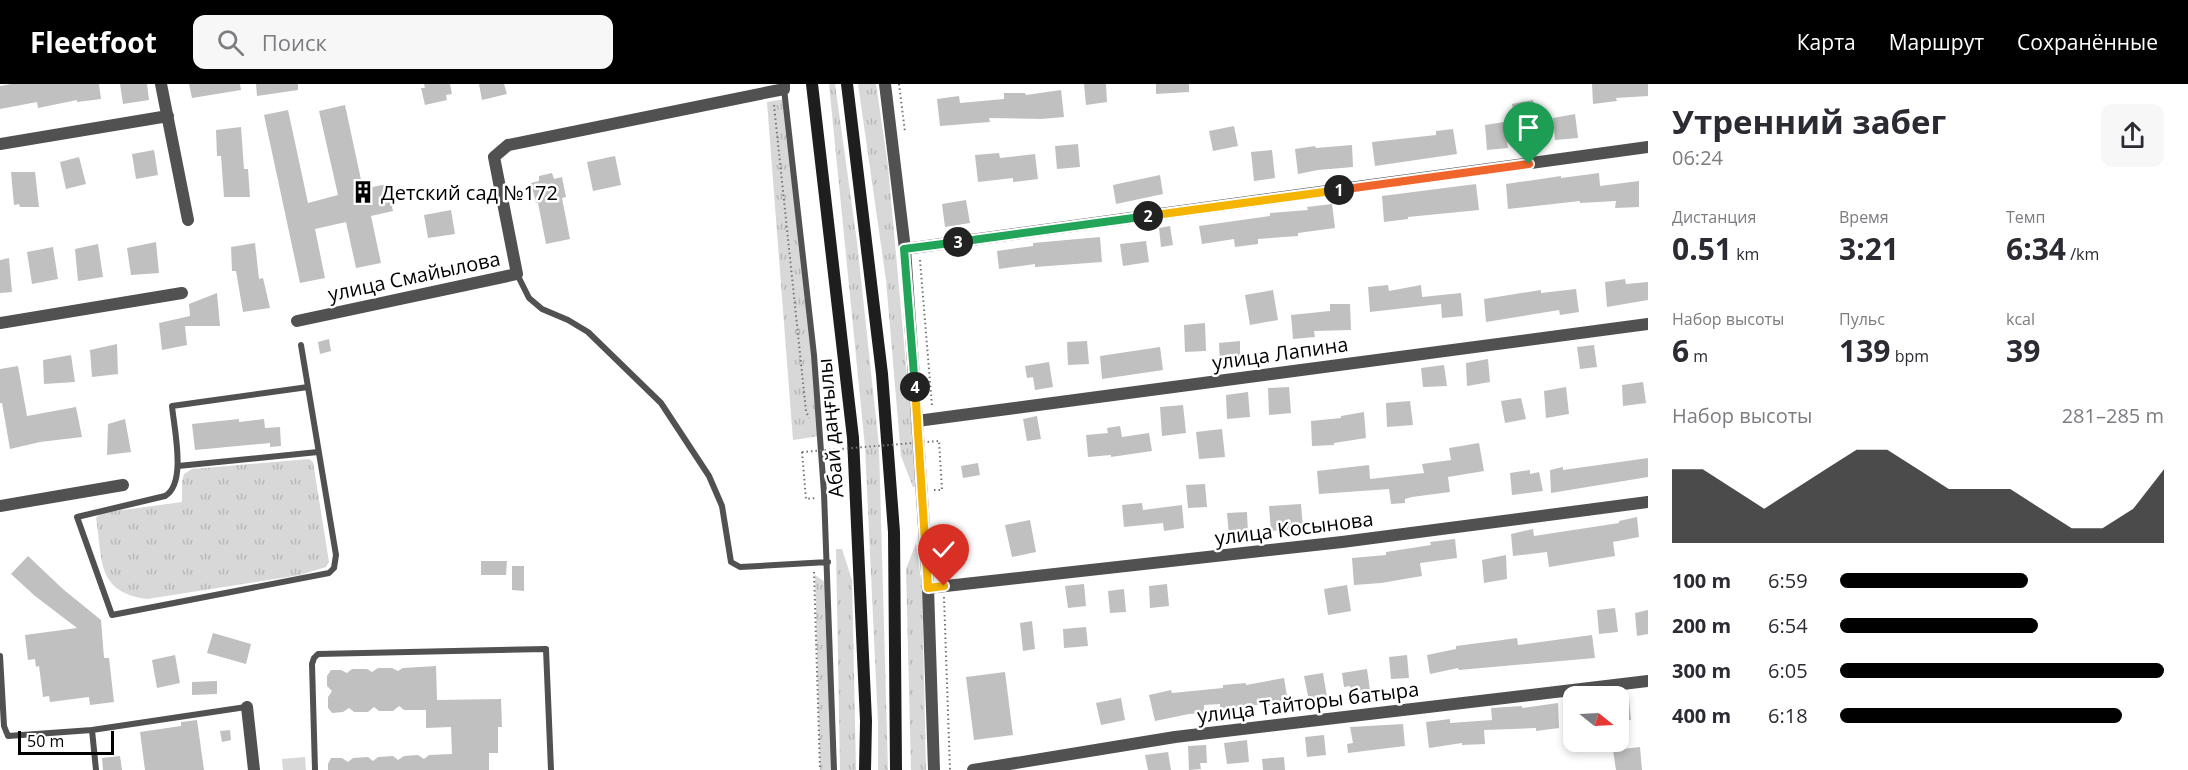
<!DOCTYPE html>
<html lang="ru">
<meta charset="utf-8">
<style>
:root{--surface:#fff;--page:#f7f7f7;--text:#2b2b33;--muted:#7c7c81;--accent:#000}
body{margin:0;font-family:"Open Sans",sans-serif;background:var(--page);color:var(--text);height:100vh;display:flex;flex-direction:column;font-size:22px;white-space:nowrap}
*{box-sizing:border-box;margin:0}
p{font-size:20px;color:var(--muted)}
.icon{flex:none;width:33px;height:33px;fill:none;stroke:currentColor;stroke-width:2;stroke-linecap:round;stroke-linejoin:round}
.map{position:relative;flex:1;overflow:hidden}
.details{display:flex;flex-direction:column;background:var(--surface);width:540px}
.details>*{flex:none}
.needle{width:39px;rotate:108deg}
.tools{position:absolute;left:1563px;top:602px;display:grid;gap:12px}
.tools a{display:grid;place-items:center;width:66px;height:66px;border-radius:12px;background:var(--surface);box-shadow:0 3px 9px #0003;font-size:30px}
.scale{position:absolute;left:18px;bottom:15px;width:96px;box-sizing:border-box;padding-left:6px;border:3px solid #000;border-top:0;font-size:16px;line-height:21px;white-space:nowrap;color:#000;-webkit-text-stroke:4px #fff;paint-order:stroke}
.pin{position:absolute;display:grid;place-items:center;width:51px;height:51px;color:#fff;margin:-62px -26px;border-radius:50% 50% 50% 0;rotate:-45deg;box-shadow:0 0 6px #0007}
.pin .icon{rotate:45deg}
.km{position:absolute;width:30px;height:30px;margin:-15px;border-radius:50%;background:#222;color:#fff;font-size:16px;line-height:30px;text-align:center}
.round{display:grid;place-items:center;flex:none;width:63px;height:63px;border-radius:12px;background:var(--page)}
.headline{display:flex;align-items:center;justify-content:space-between;height:102px;padding:0 24px}
h1{font-size:33px;font-weight:700;line-height:45px}
.figures{display:grid;grid-template-columns:repeat(3,1fr);gap:9px;height:102px;padding:6px 24px}
.figures div{display:grid;align-content:center}
.figures b{font-size:30px;font-weight:700}
.figures small{font-size:16px;font-weight:400}
.figures p{font-size:16px}
.chart{height:168px;padding:12px 24px}
.chart p{display:flex;justify-content:space-between}
.chart svg{width:100%;height:108px;margin-top:6px;fill:var(--accent);opacity:.7}
ul{padding:0 24px;list-style:none;font-size:20px}
li{display:grid;grid-template-columns:96px 72px 1fr;align-items:center;height:45px}
li i{height:15px;border-radius:8px;background:var(--accent)}
header{display:flex;align-items:center;gap:36px;box-sizing:border-box;height:84px;padding:0 30px;background:var(--accent);color:#fff}
header strong{font-size:28px}
nav{display:flex;gap:33px;margin-inline-start:auto;font-size:21px}
.search{width:420px;height:54px;background:var(--page);display:flex;align-items:center;gap:15px;box-sizing:border-box;padding:0 21px;border-radius:12px;color:var(--muted);font-size:22px}
main{display:flex;flex:1;min-height:0}
.map>svg:first-child{display:block}
.grass{fill:url(#grass-tufts)}
.building{fill:#c0c0c0}
.lines{fill:none;stroke-linecap:round;stroke-linejoin:round}
.path{stroke:#737373;stroke-width:2;stroke-dasharray:1.5 3;stroke-linecap:butt}
.lane{stroke:#515151;stroke-width:6}
.street{stroke:#515151;stroke-width:12}
.secondary{stroke:#1e1e1e;stroke-width:12}
.path-bridge{stroke:#737373;stroke-width:2;stroke-dasharray:1.5 3;stroke-linecap:butt}
.split-1-casing{stroke:#fff;stroke-width:12}
.split-2-casing{stroke:#fff;stroke-width:12}
.split-3-casing{stroke:#fff;stroke-width:12}
.split-4-casing{stroke:#fff;stroke-width:12}
.split-5-casing{stroke:#fff;stroke-width:12}
.split-1{stroke:#f0652b;stroke-width:8}
.split-2{stroke:#f5b400;stroke-width:8}
.split-3{stroke:#22a559;stroke-width:8}
.split-4{stroke:#22a559;stroke-width:8}
.split-5{stroke:#f5b400;stroke-width:8}
.labels{text-anchor:middle;dominant-baseline:central;stroke-width:5;stroke-linejoin:round;paint-order:stroke}
.poi-label{font-size:20px;fill:#000;stroke:#fff;text-anchor:start}
.street-label{font-size:20px;fill:#000;stroke:#fff}
</style>
<header>
<strong>Fleetfoot</strong>
<div class="search"><svg class="icon" aria-label="search" viewBox="0 0 24 24"><circle cx="10" cy="10" r="6"/><path d="M15 15l6 6"/></svg>Поиск</div>
<nav><a>Карта</a><a>Маршрут</a><a>Сохранённые</a></nav>
</header>
<main>
<div class="map">
<svg width="1648" height="686" viewBox="0 0 1648 686">
<defs>
<pattern id="grass-tufts" width="24" height="20" patternUnits="userSpaceOnUse" patternTransform="scale(1.5)"><rect width="24" height="20" fill="#d8d8d8"/><path d="M3 7l-1-3M5 7V3M7 7l1-3M15 17l-1-3M17 17v-4M19 17l1-3" fill="none" stroke="#b8b8b8"/></pattern>
</defs>
<rect width="100%" height="100%" fill="#fff"/>
<path class="grass" d="M829,0H835L857,158L879,362L888,686H878V639L865,363Z
M858,0H876L888,82L917,403H913L901,372L886,196Z
M785,15L820,352L793,356L767,18Z
M309,375L313,378L329,478L326,483L300,491L147,515C95,508 103,474 96,434L101,429L182,418V397L184,390L192,385Z
M916,459L922,503L926,686H911L906,485Z
M836,465H842L852,496L856,686H840Z
M815,491L828,500L834,686H820Z
M305,673L306,686H283L282,675Z"/>
<path class="building" d="M11,0H99L101,15L77,18V16L38,24L37,18L0,25V2Z
M120,0H147L149,16L123,20Z
M189,0H240L241,6L192,14Z
M256,0H298V6L257,12Z
M424,0H450L452,10L446,11L447,16L425,21L421,4H425Z
M479,0H504L507,10L482,16Z
M1084,0H1106L1107,18L1086,21Z
M1156,0H1189V8L1156,10Z
M1592,0H1648V12L1616,14L1617,17L1593,20Z
M1061,6L1064,33L1041,35L989,34L990,38L940,42L937,15L959,12L960,19L1004,15V9H1025L1026,11Z
M1533,16L1536,37L1515,40L1512,20Z
M345,21L363,105L387,100L393,127L371,132L381,179L356,184L346,138L315,145L325,194L300,199L264,31L288,26L308,119L338,111L319,27Z
M1575,30L1578,54L1555,56L1553,34Z
M1504,38L1508,64L1487,66L1485,41Z
M1234,42L1238,62L1213,67L1209,47Z
M241,43L244,85H248L250,113H224L221,72H217L216,46Z
M1453,45L1457,70L1375,82L1372,58L1436,51V47Z
M1078,60L1080,83L1057,85L1055,62Z
M1352,61L1353,83L1318,86L1298,90L1295,65L1315,62L1316,64Z
M154,66L158,91L136,95L132,70Z
M1272,66L1275,94L1254,97L1251,68Z
M999,69L1000,74L1035,70L1038,95L1013,98V94L978,98L975,71Z
M615,72L621,101L593,107L587,78Z
M79,73L86,100L66,105L60,78Z
M11,88H35L39,123H20L19,120L14,121Z
M552,89L554,95L562,93L566,113L562,114L570,155L546,160L538,119H536L531,99L539,97V92Z
M1599,89L1600,102L1639,97V123L1615,124L1616,117L1580,119V117L1508,125L1506,100L1561,92V94Z
M1160,91L1163,110L1116,120L1113,101Z
M1476,100L1479,126L1408,133V135L1384,138L1382,112Z
M966,116L970,139L945,143L942,120Z
M1332,120L1335,144L1298,149V152L1258,155V160L1235,163L1234,155L1202,160L1199,142L1270,132V129L1308,126L1307,123Z
M451,126L455,150L428,154L424,131Z
M1170,142L1173,161L1161,163L1159,144Z
M1100,153L1102,178L1035,183V180L999,185L997,167L1033,162V159Z
M1146,157L1149,178L1123,182L1120,160Z
M156,158L159,189L131,191L127,164Z
M255,159L259,195L263,194L270,224L243,228L236,187H232L231,163Z
M98,160L103,193L78,197L75,165Z
M53,163L58,195L32,200L27,168Z
M9,174L12,208L0,209V176Z
M1625,195L1626,200L1648,198V216L1607,223L1605,198Z
M1388,201L1389,207L1421,201L1422,213L1461,209L1463,232L1442,234L1441,220L1370,228L1368,203Z
M1576,205L1579,228L1560,231L1559,226L1486,238L1484,215L1541,206V209Z
M1273,206L1278,236L1250,241L1245,211Z
M217,209L220,242H185L187,261L162,266L159,239L190,232L189,220Z
M1330,220H1350L1351,246L1314,247L1315,253L1293,255L1291,231L1330,227Z
M1205,239L1206,267L1185,268L1184,241Z
M329,255L331,267L320,270L318,258Z
M1087,257L1089,280L1068,281L1067,258Z
M1240,257V278L1220,280L1219,259Z
M117,260L118,290L92,293L90,266Z
M1594,261L1597,283L1580,285L1577,263Z
M1160,263L1163,286L1102,295L1100,272Z
M71,271L75,298L44,300L43,276Z
M1488,275L1490,298L1467,302L1466,279Z
M1049,278L1053,303L1035,306L1033,293L1027,294L1025,282Z
M1444,281L1447,302L1423,303L1421,284Z
M18,282L27,332L76,323L82,353L40,358L10,365L2,319H0V285Z
M1643,298L1646,319L1623,322L1622,301Z
M1289,303L1291,329L1269,331L1268,304Z
M1566,303L1569,330L1546,334L1544,307Z
M1248,308L1250,333L1227,335L1226,311Z
M1521,314L1526,335L1505,339L1501,317Z
M1410,317L1413,341L1387,343L1386,319Z
M1183,321L1186,349L1162,352L1160,323Z
M1364,328L1366,354L1334,359V361L1312,362L1311,337L1341,334V332Z
M1037,332L1041,355L1027,357L1023,335Z
M125,335L131,368L107,371L108,340Z
M239,335V338L264,335L265,344L280,343L281,362L270,363V359L195,366L192,340Z
M1120,342L1122,353L1149,349L1152,367L1111,373V371L1088,373L1086,351L1108,349L1107,344Z
M1222,345L1225,373L1199,375L1196,348Z
M1479,359L1484,387L1448,393L1450,408L1412,413L1405,415V419L1391,420L1389,405L1319,410L1317,387L1369,381L1370,395L1424,389L1422,380L1451,376L1449,364Z
M1648,374V393L1551,409L1550,386L1563,383V386Z
M978,379L980,391L963,394L961,382Z
M1530,386V390L1539,388L1543,407L1512,411L1510,389Z
M1205,400L1207,423L1188,424L1186,401Z
M1142,419L1143,426L1182,421L1184,444L1164,447L1163,439L1124,443L1122,421Z
M1301,420L1303,444L1271,447L1269,422Z
M1247,428L1248,450L1229,452L1227,429Z
M1637,433L1639,453L1613,458L1615,472L1549,483L1547,468L1513,472L1511,450L1533,445L1534,452L1619,439V437Z
M1030,436L1036,468L1012,473L1005,441Z
M1455,455L1457,474L1420,479L1422,492L1381,499L1354,501L1352,474L1386,471V468L1431,461L1430,458Z
M1506,471L1507,495L1484,499L1482,476Z
M28,472L64,506L101,536L104,574H109L114,618L90,621L89,613L50,618L49,612L43,613L39,582L36,583L35,575L28,576L25,551L77,544L35,512L11,490Z
M481,477H507L506,491H481Z
M512,482H524V507L512,506Z
M1084,500L1086,522L1068,524L1065,502Z
M1167,500L1169,522L1150,524L1149,502Z
M1347,501L1351,527L1328,531L1324,505Z
M1124,505L1126,528L1110,529L1108,507Z
M1615,524L1618,548L1599,550L1597,526Z
M1648,526V550L1637,552L1635,529Z
M1032,537L1035,565L1023,567L1020,539Z
M1086,543L1088,562L1064,564L1063,545Z
M213,549L251,560L246,580L207,569Z
M1592,551L1595,574L1572,576L1459,586L1458,584L1430,590L1427,571L1456,565V562L1495,557L1517,554L1518,561Z
M175,571L180,599L157,604L152,576Z
M1407,571L1409,594L1391,595L1389,573Z
M436,582L437,616L501,615L502,643H498V669H489V686H328V680L331,674H342L348,678L353,674L368,673L373,677L378,673L393,672L398,676L404,672L418,671L424,675L429,671L452,670L451,643L426,644V626H404L399,622L393,627H379L374,623L368,628H354L349,624L343,628L332,629L328,624V613L332,607L327,602V592L331,586H341L347,589L352,585H367L372,588L378,584H392L398,587L403,584Z
M1367,585L1370,606L1351,609L1350,602L1344,603L1342,589Z
M1005,588L1013,651L974,656L966,593Z
M1323,589L1327,613L1309,617L1304,592Z
M1284,594L1288,618L1266,622L1265,620L1220,625V620L1204,621V629L1189,630L1155,637L1149,611L1171,606L1172,609L1223,604V601L1246,599V601Z
M217,597V610L192,611V598Z
M1121,614L1125,636L1101,641L1096,619Z
M1629,615L1631,636L1618,637V616Z
M1558,619L1559,644L1536,647V644L1484,646L1485,660L1462,661V659L1429,664L1426,638L1450,635V639L1492,636L1491,624L1522,622V624Z
M197,636L204,686H145L140,648L181,642V638Z
M1403,640L1405,662L1348,669L1347,660L1353,659L1350,643Z
M230,646L231,656L222,658L220,647Z
M1324,651L1326,671L1307,673L1305,653Z
M1247,656L1249,678L1227,680L1224,659Z
M1206,661L1207,679H1200L1201,685L1189,686L1188,662Z
M1640,663L1642,686H1616L1613,666Z
M1168,668L1171,686H1148L1145,671Z
M120,672L122,686H103L102,674Z
M1284,673L1285,686H1263L1262,675Z"/>
<g class="lines">
<path class="path" d="M899,0L905,48
M774,21L806,327L809,334
M920,176L932,322
M802,368L806,415L816,414
M934,406H942L939,357
M938,463L942,473L943,490
M814,488L820,686
M944,513L950,686"/>
<path class="lane" d="M784,5L814,271L824,409L834,686
M517,190L529,214L542,225L568,236L588,248L661,319L709,392L722,422L731,478L740,483L828,478
M301,261C312,331 324,401 336,471L334,484L329,489L112,531L77,433L165,412C187,400 174,344 172,322L308,303
M178,382L318,368
M0,572L4,642L8,652L92,646
M96,686L92,646L246,623
M315,686L312,580L314,574L318,570L546,565L551,686"/>
<path class="street" d="M161,0L188,136
M885,0L905,165L917,337L928,504L934,686
M0,60L168,32
M905,165L1648,63
M297,237L517,190L494,73L508,61L784,5V0
M0,239L182,209
M917,337L1648,240
M0,422L123,401
M928,504L1342,458L1648,418
M247,623L254,686
M973,686L1175,653L1648,597"/>
<path class="secondary" d="M812,0L853,354L866,637L865,686
M847,0L882,290L894,448L896,686"/>
<path class="path-bridge" d="M802,368L939,357"/>
</g>
<g class="lines">
<g class="split-1-casing">
<path id="split-1" d="M1339,106L1529,80"/>
</g>
<g class="split-2-casing">
<path id="split-2" d="M1148,132L1339,106"/>
</g>
<g class="split-3-casing">
<path id="split-3" d="M958,158L1148,132"/>
</g>
<g class="split-4-casing">
<path id="split-4" d="M915,303L904,165L958,158"/>
</g>
<g class="split-5-casing">
<path id="split-5" d="M915,303L928,504L944,502"/>
</g>
<use href="#split-1" class="split-1"/>
<use href="#split-2" class="split-2"/>
<use href="#split-3" class="split-3"/>
<use href="#split-4" class="split-4"/>
<use href="#split-5" class="split-5"/>
</g>
<defs>
<g id="building-bare" transform="scale(1.8)"><path d="M-4-6H4V6H1V3H-1V6H-4ZM-2.5-4.3h1.7v1.8h-1.7ZM.8-4.3h1.7v1.8H.8ZM-2.5-1h1.7V.8h-1.7ZM.8-1h1.7V.8H.8Z" fill="#000" stroke="#fff" stroke-width="2.5" paint-order="stroke"/></g>
</defs>
<g fill-rule="evenodd">
<use href="#building-bare" x="363" y="108"/>
</g>
<g class="labels">
<g class="poi-label">
<text x="381" y="108">Детский сад №172</text>
</g>
<g class="street-label">
<text transform="translate(414 192) rotate(-12)">улица Смайылова</text>
<text transform="translate(1280 269) rotate(-8)">улица Лапина</text>
<text transform="translate(830 344) rotate(-95)">Абай даңғылы</text>
<text transform="translate(1294 444) rotate(-7)">улица Косынова</text>
<text transform="translate(1308 618) rotate(-7)">улица Тайторы батыра</text>
</g>
</g>
</svg>
<div class="tools">
<a><svg class="needle" viewBox="-14 -14 28 28"><path d="M0-13l5 13h-10z" fill="#e53935"/><path d="M0 13l5-13h-10z" fill="#7c7c81"/></svg></a>
</div>
<div class="scale">50 m</div>
<div class="pin" style="left:1529px;top:80px;background:#1e9e55"><svg class="icon" aria-label="arrive" viewBox="0 0 24 24"><path d="M6 21V4h12l-3 4 3 4H6"/></svg></div>
<div class="pin" style="left:944px;top:502px;background:#d93025"><svg class="icon" aria-label="check" viewBox="0 0 24 24"><path d="M5 12l5 5 9-10"/></svg></div>
<b class="km" style="left:1339px;top:106px">1</b>
<b class="km" style="left:1148px;top:132px">2</b>
<b class="km" style="left:958px;top:158px">3</b>
<b class="km" style="left:915px;top:303px">4</b>
</div>
<section class="details">
<div class="headline"><div><h1>Утренний забег</h1><p>06:24</p></div><a class="round"><svg class="icon" aria-label="share" viewBox="0 0 24 24"><path d="M12 15V3M7 8l5-5 5 5M5 13v7h14v-7"/></svg></a></div>
<div class="figures">
<div><p>Дистанция</p><b>0.51<small> km</small></b></div>
<div><p>Время</p><b>3:21</b></div>
<div><p>Темп</p><b>6:34<small> /km</small></b></div>
</div>
<div class="figures">
<div><p>Набор высоты</p><b>6<small> m</small></b></div>
<div><p>Пульс</p><b>139<small> bpm</small></b></div>
<div><p>kcal</p><b>39</b></div>
</div>
<div class="chart"><p><span>Набор высоты</span>281–285 m</p>
<svg viewBox="0 0 160 44" preserveAspectRatio="none"><path d="M0 44V14L10 14L20 22L30 30L40 22L50 14L60 6L70 6L80 14L90 22L100 22L110 22L120 30L130 38L140 38L150 30L160 14V44z"/></svg>
</div>
<ul>
<li><b>100 m</b>6:59<i style="width:58%"></i></li>
<li><b>200 m</b>6:54<i style="width:61%"></i></li>
<li><b>300 m</b>6:05<i style="width:100%"></i></li>
<li><b>400 m</b>6:18<i style="width:87%"></i></li>
</ul>
</section>
</main>
